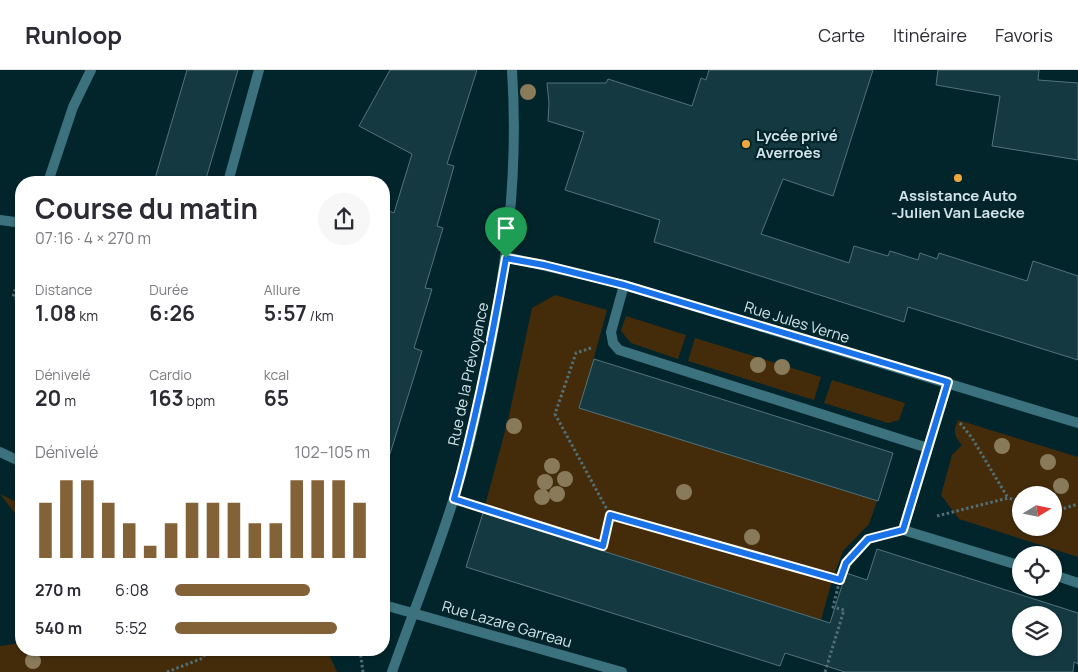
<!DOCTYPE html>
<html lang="fr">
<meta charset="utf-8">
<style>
:root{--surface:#fff;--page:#f7f7f7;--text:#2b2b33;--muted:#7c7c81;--line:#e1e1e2;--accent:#846238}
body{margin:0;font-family:Manrope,sans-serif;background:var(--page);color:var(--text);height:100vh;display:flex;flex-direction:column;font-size:19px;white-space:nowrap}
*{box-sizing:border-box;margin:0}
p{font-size:16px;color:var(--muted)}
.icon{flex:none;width:28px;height:28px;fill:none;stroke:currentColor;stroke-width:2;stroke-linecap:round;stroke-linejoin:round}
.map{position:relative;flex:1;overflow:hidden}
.panel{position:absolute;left:15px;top:106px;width:375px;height:480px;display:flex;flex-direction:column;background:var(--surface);border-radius:20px;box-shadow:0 1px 4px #0004}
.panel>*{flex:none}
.needle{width:32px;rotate:80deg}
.tools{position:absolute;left:1012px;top:416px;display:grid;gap:10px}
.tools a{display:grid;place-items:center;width:50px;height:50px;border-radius:50%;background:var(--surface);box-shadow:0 1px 4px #0004;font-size:25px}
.pin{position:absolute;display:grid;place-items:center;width:42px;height:42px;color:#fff;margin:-51px -21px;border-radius:50% 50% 50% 0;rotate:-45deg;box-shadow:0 0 5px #0007}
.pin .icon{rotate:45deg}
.round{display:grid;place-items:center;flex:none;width:52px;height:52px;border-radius:26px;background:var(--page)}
.headline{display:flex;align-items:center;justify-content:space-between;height:85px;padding:0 20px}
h1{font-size:28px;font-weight:700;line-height:38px}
.metrics{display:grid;grid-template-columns:repeat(3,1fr);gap:8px;height:85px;padding:5px 20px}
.metrics div{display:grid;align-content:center}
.metrics b{font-size:21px;font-weight:700}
.metrics small{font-size:14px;font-weight:400}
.metrics p{font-size:14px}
.chart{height:140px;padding:10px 20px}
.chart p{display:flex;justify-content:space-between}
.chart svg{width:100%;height:90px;margin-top:5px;stroke:var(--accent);stroke-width:6}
ul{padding:0 20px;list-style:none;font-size:16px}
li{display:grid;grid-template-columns:80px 60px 1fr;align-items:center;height:38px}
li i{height:12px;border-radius:6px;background:var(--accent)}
header{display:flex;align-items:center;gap:30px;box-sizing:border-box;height:70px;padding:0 25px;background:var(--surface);border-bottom:1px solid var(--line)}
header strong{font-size:24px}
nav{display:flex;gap:28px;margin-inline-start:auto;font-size:18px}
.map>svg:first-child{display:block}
.green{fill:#442c0b;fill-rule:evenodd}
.building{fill:#143941;stroke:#52737c;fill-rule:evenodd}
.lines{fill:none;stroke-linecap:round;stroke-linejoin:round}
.path{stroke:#526f75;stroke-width:3;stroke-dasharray:2.5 2.5;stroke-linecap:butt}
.lane{stroke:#3c727e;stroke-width:10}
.street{stroke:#3c727e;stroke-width:10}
.tree{fill:#897b5a}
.route-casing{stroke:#fff;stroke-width:10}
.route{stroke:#1a73e8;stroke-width:6}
.poi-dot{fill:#f0a63f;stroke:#02252c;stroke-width:2}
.labels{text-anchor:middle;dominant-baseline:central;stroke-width:4.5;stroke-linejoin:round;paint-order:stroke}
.poi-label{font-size:15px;font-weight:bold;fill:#d1e3e8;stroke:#02252c;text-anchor:start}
.street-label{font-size:15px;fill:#d1e3e8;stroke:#02252c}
</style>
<header>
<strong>Runloop</strong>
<nav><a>Carte</a><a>Itinéraire</a><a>Favoris</a></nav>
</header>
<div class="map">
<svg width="1078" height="602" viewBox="0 0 1078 602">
<rect width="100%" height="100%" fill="#02252c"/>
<path class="green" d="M555,225L607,240L580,338L877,431L869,454L843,481L833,507L821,550L483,443L508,350L532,238Z
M626,246L686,265L678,289L631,273L621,261Z
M695,268L821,307L814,330L688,291Z
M832,310L905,333L899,350L888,353L824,333Z
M958,350L1078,387V487L959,449L941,425L952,385L962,375C954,366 953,361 958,350ZM1021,425H1054V458H1021Z
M0,424L21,434V451Z
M21,573V580H327L337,602H0V576Z"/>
<path class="building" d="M187,0H238L205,112H154Z
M390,0H477L447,94L454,96L437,156L443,158L425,218L432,219L414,278L422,281L390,384L384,383V139L394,143L412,84L359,56Z
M709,0H873L833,126L783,109L761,164L849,193L854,176L888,186L890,181L918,190L920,183L937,189L939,183L1027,211L1033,191L1078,206V290L908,237L904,252L654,172L660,150L565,120L584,62L548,51L549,33L547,13H606L608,9L692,36L701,8L706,10Z
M938,0H1039L1038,10L1078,13V90L992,76L1000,26L936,15Z
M594,289L893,383L878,431L579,338Z
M483,443L830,553L846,503L867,510L877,479L1078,543V594L1074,592L1073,602H845L785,583L780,596L466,497ZM1021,545H1054V578H1021Z"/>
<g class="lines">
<path class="path" d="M21,200L13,227L21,231
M591,278L576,283L555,344L610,445
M960,353L972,368L1008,428
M476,437L603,476L610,445L840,509L846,493L869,469L883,466
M1054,437L1062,439L1078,434
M937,446L1008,428L1021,431
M360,580L363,602
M167,602L203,588L207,580
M825,602L844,540L833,537L840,509"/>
<path class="lane" d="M624,215L611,262L613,273L619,280L928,378L948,312
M928,378L903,460L1021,496
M1054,505L1078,513"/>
<path class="street" d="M48,112L73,37L91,0
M228,112L259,0
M0,150L15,152L21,151
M506,187L585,205L624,215L1078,353
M0,382L21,392
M384,535L622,602
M392,602C412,545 435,489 453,431C466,391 475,349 484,307C506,204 519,106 512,0"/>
</g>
<g class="tree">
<circle cx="528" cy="22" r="8"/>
<circle cx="758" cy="295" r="8"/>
<circle cx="782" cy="297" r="8"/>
<circle cx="514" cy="356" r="8"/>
<circle cx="1002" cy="376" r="8"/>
<circle cx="1048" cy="392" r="8"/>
<circle cx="552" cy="396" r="8"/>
<circle cx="565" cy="409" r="8"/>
<circle cx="545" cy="412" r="8"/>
<circle cx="1061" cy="416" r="8"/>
<circle cx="684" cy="422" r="8"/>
<circle cx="557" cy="424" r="8"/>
<circle cx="542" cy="427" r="8"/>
<circle cx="752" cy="467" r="8"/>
<circle cx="33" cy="591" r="8"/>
</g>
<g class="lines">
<g class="route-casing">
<path id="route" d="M506,188L544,195L624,215L948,312L903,460L868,469L846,493L840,510L610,445L603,476L454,429C476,350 492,269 506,188Z"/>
</g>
<use href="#route" class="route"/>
</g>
<g class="poi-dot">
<circle cx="746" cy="74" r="5"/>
<circle cx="958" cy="108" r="5"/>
</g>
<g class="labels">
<g class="poi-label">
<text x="756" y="65">Lycée privé<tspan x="756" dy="17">Averroès</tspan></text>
<text x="958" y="125" text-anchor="middle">Assistance Auto<tspan x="958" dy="17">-Julien Van Laecke</tspan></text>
</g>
<g class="street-label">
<text transform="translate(797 252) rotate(17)">Rue Jules Verne</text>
<text transform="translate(468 304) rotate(-78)">Rue de la Prévoyance</text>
<text transform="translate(507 554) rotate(16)">Rue Lazare Garreau</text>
</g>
</g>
</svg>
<div class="tools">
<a><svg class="needle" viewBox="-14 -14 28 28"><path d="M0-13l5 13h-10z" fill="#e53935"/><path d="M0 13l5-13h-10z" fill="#7c7c81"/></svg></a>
<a><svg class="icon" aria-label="locate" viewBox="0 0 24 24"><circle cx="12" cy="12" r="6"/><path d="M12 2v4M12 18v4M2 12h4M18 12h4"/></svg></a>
<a><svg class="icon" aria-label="layers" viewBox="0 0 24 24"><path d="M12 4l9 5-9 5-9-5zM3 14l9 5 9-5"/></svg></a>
</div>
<div class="pin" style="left:506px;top:188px;background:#1e9e55"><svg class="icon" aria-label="arrive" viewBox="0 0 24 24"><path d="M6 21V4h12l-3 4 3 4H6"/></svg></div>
<section class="panel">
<div class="headline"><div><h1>Course du matin</h1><p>07:16 · 4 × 270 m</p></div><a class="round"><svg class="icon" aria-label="share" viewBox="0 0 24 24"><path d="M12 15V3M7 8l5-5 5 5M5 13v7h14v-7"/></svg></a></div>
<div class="metrics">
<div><p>Distance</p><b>1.08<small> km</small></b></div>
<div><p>Durée</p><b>6:26</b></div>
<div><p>Allure</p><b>5:57<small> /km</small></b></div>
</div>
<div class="metrics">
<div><p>Dénivelé</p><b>20<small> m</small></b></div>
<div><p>Cardio</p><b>163<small> bpm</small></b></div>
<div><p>kcal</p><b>65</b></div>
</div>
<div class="chart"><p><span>Dénivelé</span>102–105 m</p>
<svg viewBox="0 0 160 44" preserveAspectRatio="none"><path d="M5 44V17M15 44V6M25 44V6M35 44V17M45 44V27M55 44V38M65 44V27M75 44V17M85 44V17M95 44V17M105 44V27M115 44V27M125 44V6M135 44V6M145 44V6M155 44V17"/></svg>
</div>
<ul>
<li><b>270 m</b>6:08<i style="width:69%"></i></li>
<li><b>540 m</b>5:52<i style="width:83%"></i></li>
</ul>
</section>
</div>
